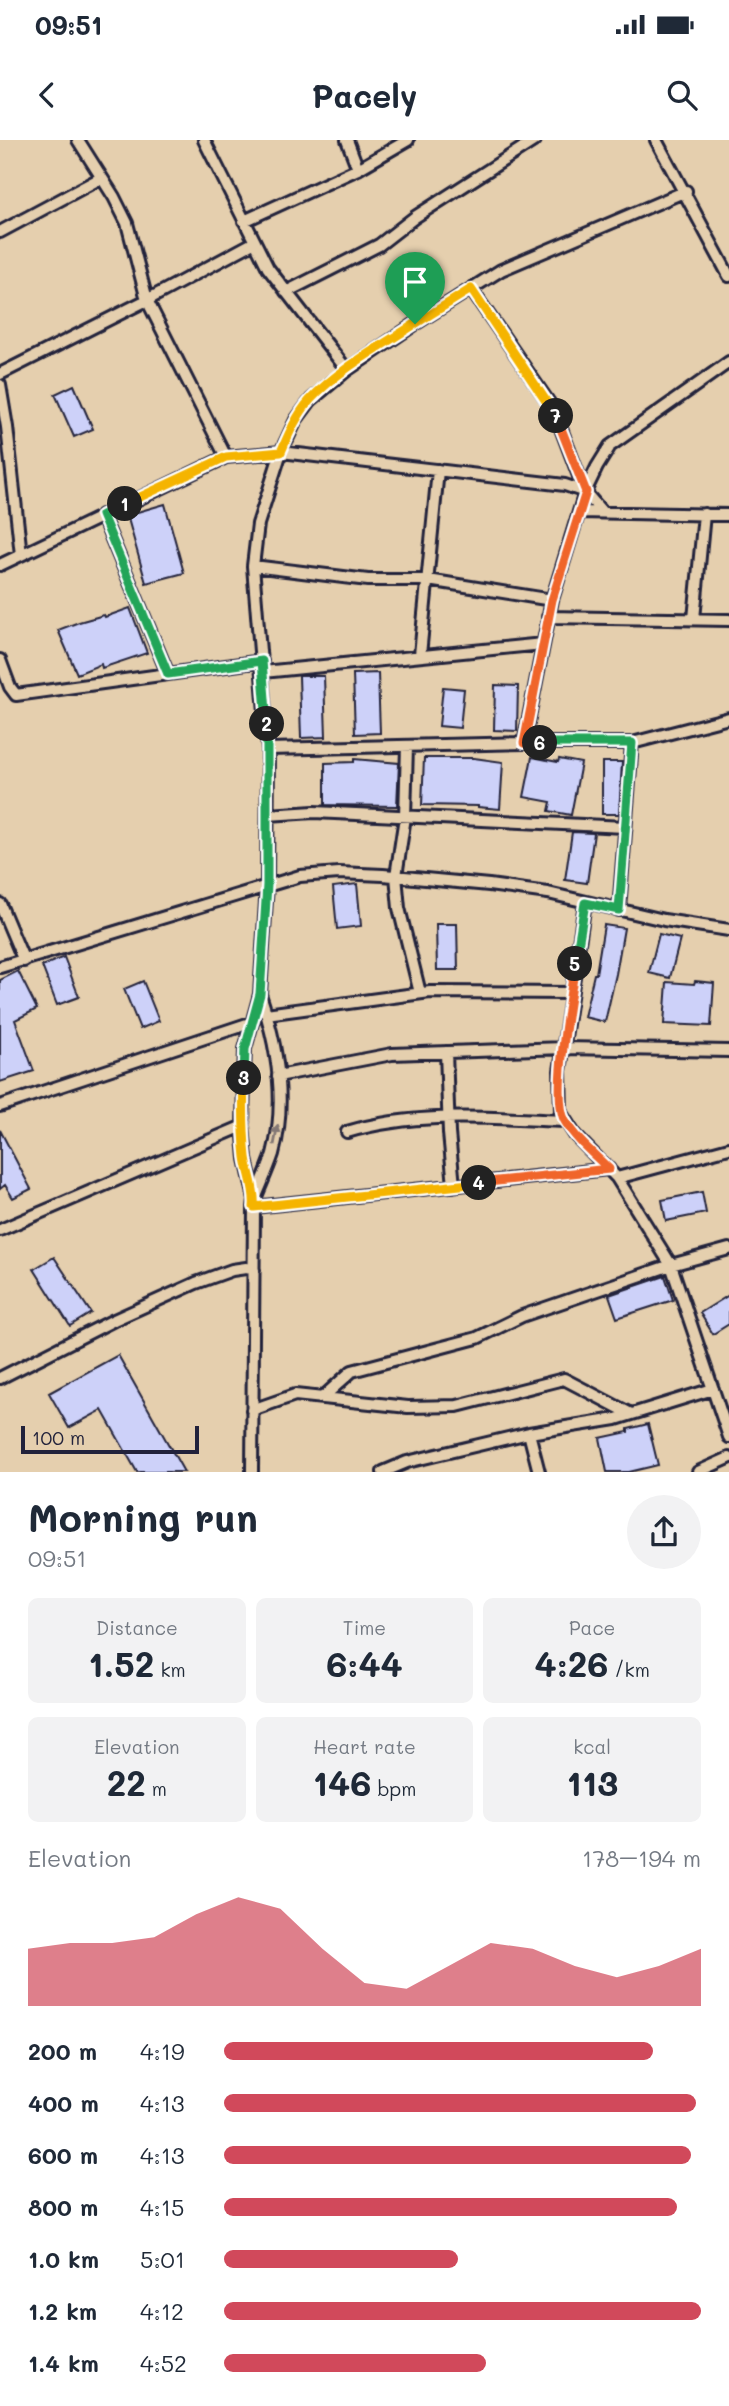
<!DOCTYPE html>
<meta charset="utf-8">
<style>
:root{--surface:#fff;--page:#f2f2f3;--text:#1f2937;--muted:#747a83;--accent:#d1495b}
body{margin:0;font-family:Mali,sans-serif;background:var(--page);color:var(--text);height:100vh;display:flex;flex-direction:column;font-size:26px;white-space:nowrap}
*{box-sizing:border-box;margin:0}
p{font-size:23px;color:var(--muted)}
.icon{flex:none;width:38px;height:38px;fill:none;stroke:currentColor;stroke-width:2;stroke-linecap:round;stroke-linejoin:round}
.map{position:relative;height:1332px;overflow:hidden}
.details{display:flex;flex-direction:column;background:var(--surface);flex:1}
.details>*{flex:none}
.scale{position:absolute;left:21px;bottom:18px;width:178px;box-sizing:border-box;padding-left:7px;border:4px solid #22223b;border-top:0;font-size:19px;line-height:24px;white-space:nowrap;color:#22223b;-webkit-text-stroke:5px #e5cfae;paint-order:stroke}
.pin{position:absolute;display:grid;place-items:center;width:60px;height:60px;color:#fff;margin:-72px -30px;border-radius:50% 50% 50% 0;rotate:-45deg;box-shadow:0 0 7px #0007}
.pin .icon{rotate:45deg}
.km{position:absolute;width:35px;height:35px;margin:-18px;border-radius:50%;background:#222;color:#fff;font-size:19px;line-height:35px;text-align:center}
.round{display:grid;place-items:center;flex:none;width:74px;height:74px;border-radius:37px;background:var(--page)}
.overview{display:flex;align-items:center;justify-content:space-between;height:119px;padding:0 28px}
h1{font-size:38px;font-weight:700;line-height:52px}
.metrics{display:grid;grid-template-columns:repeat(3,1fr);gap:10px;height:119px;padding:7px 28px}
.metrics div{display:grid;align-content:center;border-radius:10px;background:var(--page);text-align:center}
.metrics b{font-size:35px;font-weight:700}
.metrics small{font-size:19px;font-weight:400}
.metrics p{font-size:19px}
.chart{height:196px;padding:14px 28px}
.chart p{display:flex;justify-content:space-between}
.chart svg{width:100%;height:126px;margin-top:7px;fill:var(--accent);opacity:.7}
ul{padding:0 28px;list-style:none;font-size:23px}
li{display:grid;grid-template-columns:112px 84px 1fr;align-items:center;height:52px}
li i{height:18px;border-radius:9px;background:var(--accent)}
.status{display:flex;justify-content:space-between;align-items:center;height:49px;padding:0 35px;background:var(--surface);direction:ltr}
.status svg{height:19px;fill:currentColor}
header{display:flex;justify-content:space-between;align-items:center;height:91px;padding:0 28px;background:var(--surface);font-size:32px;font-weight:700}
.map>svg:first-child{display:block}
.building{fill:#cdd1f9;stroke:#22223b;stroke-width:2}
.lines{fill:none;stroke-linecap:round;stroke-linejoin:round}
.street-casing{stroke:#22223b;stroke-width:16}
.street{stroke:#e5cfae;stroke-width:10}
.oneway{fill:#847874}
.split-1-casing{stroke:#fff;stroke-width:14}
.split-2-casing{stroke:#fff;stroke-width:14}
.split-3-casing{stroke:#fff;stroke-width:14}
.split-4-casing{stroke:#fff;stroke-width:14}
.split-5-casing{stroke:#fff;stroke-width:14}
.split-6-casing{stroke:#fff;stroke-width:14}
.split-7-casing{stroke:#fff;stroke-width:14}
.split-8-casing{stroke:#fff;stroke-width:14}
.split-1{stroke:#f5b400;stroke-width:9}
.split-2{stroke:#22a559;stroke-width:9}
.split-3{stroke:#22a559;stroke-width:9}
.split-4{stroke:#f5b400;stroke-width:9}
.split-5{stroke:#f0652b;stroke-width:9}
.split-6{stroke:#22a559;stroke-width:9}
.split-7{stroke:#f0652b;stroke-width:9}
.split-8{stroke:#f5b400;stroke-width:9}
</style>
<div class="status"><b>09:51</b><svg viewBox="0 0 49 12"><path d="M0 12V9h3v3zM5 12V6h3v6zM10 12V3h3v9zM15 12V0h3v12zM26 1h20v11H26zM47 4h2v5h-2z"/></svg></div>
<header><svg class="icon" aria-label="back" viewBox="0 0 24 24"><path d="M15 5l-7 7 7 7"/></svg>Pacely<svg class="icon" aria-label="search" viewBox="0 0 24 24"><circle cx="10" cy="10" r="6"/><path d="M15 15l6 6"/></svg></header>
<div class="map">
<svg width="729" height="1332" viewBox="0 0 729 1332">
<rect width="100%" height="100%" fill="#e5cfae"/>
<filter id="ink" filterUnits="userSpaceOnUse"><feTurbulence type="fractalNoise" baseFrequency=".0143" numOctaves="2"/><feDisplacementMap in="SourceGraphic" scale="14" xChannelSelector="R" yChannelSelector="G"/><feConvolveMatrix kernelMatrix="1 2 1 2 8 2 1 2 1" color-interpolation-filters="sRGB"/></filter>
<g filter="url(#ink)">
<path class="building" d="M74,245L93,289L74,297L55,254Z
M165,364L184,433L146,443L127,375Z
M130,468L147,513L102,528L101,524L77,534L58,490L79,482L104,475L105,477Z
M378,533L380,593L355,594L353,534Z
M299,536H324L326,597L301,598Z
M495,545L518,546L517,591L494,590Z
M443,547L464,549L460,588L439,586Z
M532,617L558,622L559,619L581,623L571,675L549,671L551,662L524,657Z
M424,618H474L503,622L500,669L478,667V666L422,665Z
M354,619L399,623L397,666L325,665V623L354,622Z
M602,622H622L619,674H602Z
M572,692L594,693L587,743L565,740Z
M357,744L361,786L337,789L333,747Z
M436,784H457L458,830H437Z
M604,785L624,788L616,834L605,882L584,877L594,834H596Z
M659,794L680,799L670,838L649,833Z
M64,817L79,857L57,865L42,826Z
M18,831L37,869L15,880L34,931L0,942V840Z
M143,841L159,881L140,889L124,849Z
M695,841L714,843L711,886L664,884L667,842L694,844Z
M0,990L31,1049L13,1058L5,1045L0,1049Z
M702,1052L706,1073L666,1081L662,1060Z
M54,1117L91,1173L70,1186L34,1129Z
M665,1136L673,1160L617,1178L609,1155Z
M729,1155V1184L713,1194L700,1173Z
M118,1215L184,1332H137L102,1270L69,1288L49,1253Z
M648,1284L658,1325L629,1332H607L600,1298L628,1292V1289Z"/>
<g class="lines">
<g class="street-casing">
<path id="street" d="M78,0L114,57L127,83L147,160L226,317
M204,0L268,128L347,230
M347,0L358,29
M656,0L729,136
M244,81L358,29L408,0
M0,92L101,38
M471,149L554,270L585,352L602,372
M286,152L379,105L415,77L535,0
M0,234L147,160L255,102
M0,245L7,287L21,415
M579,372L729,375
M102,375L168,534
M0,425L226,317L281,312L565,345L585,352
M253,426L368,440H428L552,460
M548,477L729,480
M694,479L704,374
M420,515L438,330
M0,520L10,547L16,555L262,521
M263,532L543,504
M524,603L552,460L585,352L597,327L610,306L729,222
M407,606L405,677L396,736L399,768L420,853
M268,609L524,603H632L729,578
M268,675L314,672L625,687
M585,763L560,931L561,973L575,995L617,1038L671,1125L729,1297
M0,764L24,821
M619,770L632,603
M0,827L300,736L339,733L383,735L489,745L548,753L664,780L729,790
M266,874L430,852L571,853
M446,912L449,993L454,1046
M278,936L392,914L564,908L729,911
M0,966L250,883
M347,992C418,971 491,978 564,981
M617,1038L729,1008
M255,1059L246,1019L243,986L244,937L245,909L260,854L267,745L268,609L253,426L258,384L281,312L296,280L311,260L347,230L415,184L501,130L686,51
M254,1067L609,1029
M0,1090L243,986
M0,1238L114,1180L196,1143L232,1130L246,1128L254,1130
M322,1258L352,1231L477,1198L522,1176L671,1125L729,1109
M252,1270L295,1255L408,1267L457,1266L564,1239L631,1274
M529,1293L539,1332
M252,1332L254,1067L255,1059C261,1044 268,1029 273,1014C287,962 277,904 260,854
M383,1332L407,1322L529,1293L616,1279L713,1249
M698,1332L729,1318"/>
</g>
<use href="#street" class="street"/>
</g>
<defs><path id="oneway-solid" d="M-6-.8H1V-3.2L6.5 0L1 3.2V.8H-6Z" transform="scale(1.75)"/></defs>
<use class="oneway" href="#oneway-solid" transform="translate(276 995) rotate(-79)"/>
</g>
<g class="lines" filter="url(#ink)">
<g class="split-1-casing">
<path id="split-1" d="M125,364L226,317L281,312C289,293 297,275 310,260C339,229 380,207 415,184"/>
</g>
<g class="split-2-casing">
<path id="split-2" d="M125,364L102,375L168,534L262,521L267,584"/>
</g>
<g class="split-3-casing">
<path id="split-3" d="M244,938L245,909L260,854L267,745V584"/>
</g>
<g class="split-4-casing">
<path id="split-4" d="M244,938C243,964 243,990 246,1017C248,1033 256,1050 254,1067L479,1043"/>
</g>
<g class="split-5-casing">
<path id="split-5" d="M479,1043L609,1029C594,1014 576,1000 565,981C551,957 571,855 575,824"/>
</g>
<g class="split-6-casing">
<path id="split-6" d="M540,603H632L619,770L585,763L575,824"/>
</g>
<g class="split-7-casing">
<path id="split-7" d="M540,603H524L552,460L586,352L556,276"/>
</g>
<g class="split-8-casing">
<path id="split-8" d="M415,184L471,149L556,276"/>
</g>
<use href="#split-1" class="split-1"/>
<use href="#split-2" class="split-2"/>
<use href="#split-3" class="split-3"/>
<use href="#split-4" class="split-4"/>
<use href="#split-5" class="split-5"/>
<use href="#split-6" class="split-6"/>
<use href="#split-7" class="split-7"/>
<use href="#split-8" class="split-8"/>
</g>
</svg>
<div class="scale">100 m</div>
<div class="pin" style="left:415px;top:184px;background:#1e9e55"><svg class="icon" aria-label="arrive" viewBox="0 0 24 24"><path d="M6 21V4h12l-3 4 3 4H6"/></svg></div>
<b class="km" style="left:125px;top:364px">1</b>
<b class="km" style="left:267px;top:584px">2</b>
<b class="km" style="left:244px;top:938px">3</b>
<b class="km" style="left:479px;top:1043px">4</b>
<b class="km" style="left:575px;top:824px">5</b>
<b class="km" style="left:540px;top:603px">6</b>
<b class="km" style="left:556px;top:276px">7</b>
</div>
<section class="details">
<div class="overview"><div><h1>Morning run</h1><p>09:51</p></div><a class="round"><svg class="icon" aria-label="share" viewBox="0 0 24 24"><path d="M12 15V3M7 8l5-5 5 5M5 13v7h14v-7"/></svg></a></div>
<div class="metrics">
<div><p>Distance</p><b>1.52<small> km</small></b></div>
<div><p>Time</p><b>6:44</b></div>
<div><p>Pace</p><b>4:26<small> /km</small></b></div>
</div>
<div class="metrics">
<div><p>Elevation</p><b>22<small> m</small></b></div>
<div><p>Heart rate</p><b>146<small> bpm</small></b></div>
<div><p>kcal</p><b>113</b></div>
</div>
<div class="chart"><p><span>Elevation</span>178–194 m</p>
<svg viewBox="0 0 160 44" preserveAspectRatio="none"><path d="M0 44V24L10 22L20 22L30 20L40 12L50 6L60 10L70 24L80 36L90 38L100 30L110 22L120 24L130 30L140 34L150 30L160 24V44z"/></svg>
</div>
<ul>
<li><b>200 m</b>4:19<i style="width:90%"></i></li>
<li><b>400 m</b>4:13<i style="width:99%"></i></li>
<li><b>600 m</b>4:13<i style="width:98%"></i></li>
<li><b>800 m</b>4:15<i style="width:95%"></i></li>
<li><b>1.0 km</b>5:01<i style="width:49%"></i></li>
<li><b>1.2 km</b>4:12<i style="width:100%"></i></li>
<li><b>1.4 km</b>4:52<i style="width:55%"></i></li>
</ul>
</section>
